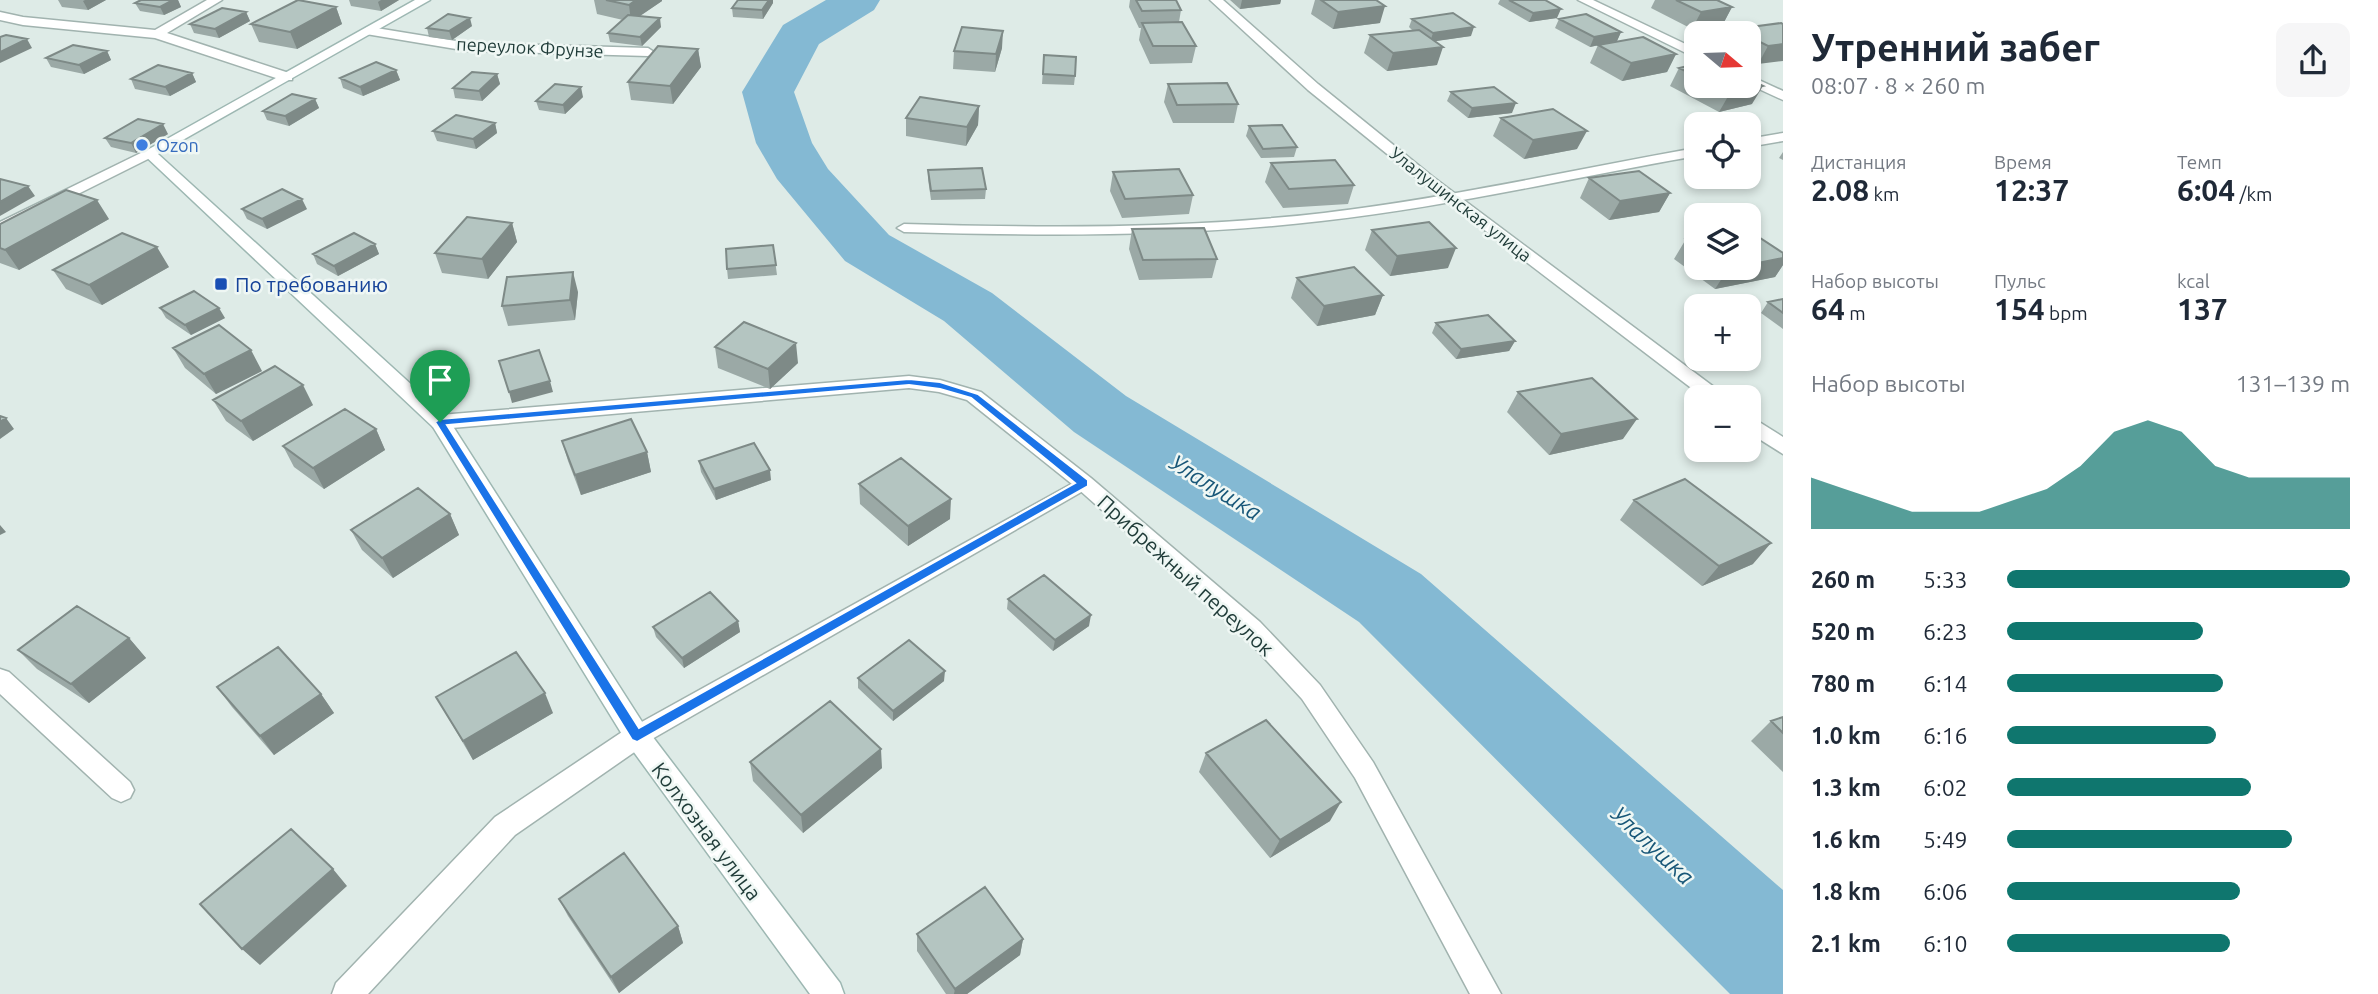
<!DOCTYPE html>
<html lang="ru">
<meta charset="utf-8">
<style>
:root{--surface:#fff;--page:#f6f6f7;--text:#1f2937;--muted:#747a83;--accent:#0f766e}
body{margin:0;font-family:Ubuntu,sans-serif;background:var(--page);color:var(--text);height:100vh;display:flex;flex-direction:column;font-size:26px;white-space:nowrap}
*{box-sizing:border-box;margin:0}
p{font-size:23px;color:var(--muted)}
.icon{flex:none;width:38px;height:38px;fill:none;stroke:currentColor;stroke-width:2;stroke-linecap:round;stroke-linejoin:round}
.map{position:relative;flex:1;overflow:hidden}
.panel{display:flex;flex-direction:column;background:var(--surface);width:595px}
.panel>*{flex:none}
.needle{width:46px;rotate:109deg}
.controls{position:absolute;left:1684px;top:21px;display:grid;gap:14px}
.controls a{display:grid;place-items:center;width:77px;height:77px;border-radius:14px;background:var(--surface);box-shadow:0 4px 10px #0003;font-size:35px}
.pin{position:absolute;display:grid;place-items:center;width:60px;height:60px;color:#fff;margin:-72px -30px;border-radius:50% 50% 50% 0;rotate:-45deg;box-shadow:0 0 7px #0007}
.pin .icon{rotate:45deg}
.round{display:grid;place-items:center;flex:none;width:74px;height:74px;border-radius:14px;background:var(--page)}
.summary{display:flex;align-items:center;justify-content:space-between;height:119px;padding:0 28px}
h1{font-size:38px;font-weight:700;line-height:52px}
.metrics{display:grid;grid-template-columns:repeat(3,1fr);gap:10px;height:119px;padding:7px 28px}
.metrics div{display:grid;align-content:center}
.metrics b{font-size:30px;font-weight:700}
.metrics small{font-size:19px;font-weight:400}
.metrics p{font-size:19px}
.chart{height:196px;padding:14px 28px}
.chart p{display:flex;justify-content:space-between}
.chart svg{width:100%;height:126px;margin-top:7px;fill:var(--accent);opacity:.7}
ul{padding:0 28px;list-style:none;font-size:23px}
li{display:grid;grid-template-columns:112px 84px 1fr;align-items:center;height:52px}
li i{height:18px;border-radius:9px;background:var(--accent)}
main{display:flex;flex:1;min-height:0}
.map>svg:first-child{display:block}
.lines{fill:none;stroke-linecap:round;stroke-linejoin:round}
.river{fill:#84b9d3;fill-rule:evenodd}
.lane-casing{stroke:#a1b3af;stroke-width:3}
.street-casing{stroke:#a1b3af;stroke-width:3}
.secondary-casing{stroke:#9db7b2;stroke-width:3}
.lane{fill:#fff;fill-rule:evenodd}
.street{fill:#fff;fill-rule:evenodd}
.secondary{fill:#fff;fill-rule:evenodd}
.wall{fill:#9ba9a6}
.shaded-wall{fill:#7e8a87}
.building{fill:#b4c5c1;stroke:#7e8a87;stroke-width:2}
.route{fill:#1a73e8;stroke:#fff;stroke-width:2;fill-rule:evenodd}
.shop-dot{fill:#3f7fe0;stroke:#eff7f4;stroke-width:2.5}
.transit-dot{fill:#1a4fb4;stroke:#eff7f4;stroke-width:2.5}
.labels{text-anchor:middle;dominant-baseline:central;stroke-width:5;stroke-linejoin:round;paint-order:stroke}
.far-street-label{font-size:18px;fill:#1f3b38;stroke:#eff7f4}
.far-shop-label{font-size:18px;fill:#366cbe;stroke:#eff7f4;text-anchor:start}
.transit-label{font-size:21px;fill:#164399;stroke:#eff7f4;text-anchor:start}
.street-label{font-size:21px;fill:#1f3b38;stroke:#eff7f4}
.water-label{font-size:23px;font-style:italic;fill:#185778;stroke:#eff7f4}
</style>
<main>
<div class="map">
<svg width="1783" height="994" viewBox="0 0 1783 994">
<rect width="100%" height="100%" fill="#deebe7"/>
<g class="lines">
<path class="river" d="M826,0H880L874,10L819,44L794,92L812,143L828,169L889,235L992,293L1126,396L1421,574L1783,890V994H1730L1359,622L1074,432L944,321L845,261L777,179L756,143L742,92L783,25Z"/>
<g class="lane-casing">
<path id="lane" d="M1783,133V141L1748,147V139Z
M1696,148V156C1571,178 1447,207 1321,221C1182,237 1043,236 904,232L897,228L904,224C1044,228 1184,229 1324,213C1449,198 1572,170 1696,148Z
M1084,477L1093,483L1090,487L645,743L637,745L629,743L626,736L629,729Z"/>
</g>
<g class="street-casing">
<path id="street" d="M207,0H222L167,33L292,74V80H282L155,38L23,25L0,20V12L23,17L155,30Z
M1210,0H1223L1318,84L1433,177L1722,393L1724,397H1703L1423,183L1308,90Z
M1578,0H1593L1696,49V58Z
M370,27L468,43L648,48L654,52L648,56L468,51L366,34V28Z
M1748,75L1783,91V100L1748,84Z
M149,149L156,153L154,156L0,233V222Z
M909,376L940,380L981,392L1091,478L1260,622L1320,685L1373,762L1501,994H1470L1355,778L1302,699L1244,636L1077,488L967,400L939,392L909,388L440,429L433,427L430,422L433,417L440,415Z
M1748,415L1783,437V454L1748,432Z
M0,669L9,672L130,782L134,790L130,798L121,802L112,798L0,694Z
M637,725L646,728L650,736L646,744L515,835L368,994H332L336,983L495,817L628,728Z"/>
</g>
<g class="secondary-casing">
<path id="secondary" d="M415,0H430L158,154L447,417L646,728L840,983L844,994H810L628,744L433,427L142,153Z"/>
</g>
<use href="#lane" class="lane"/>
<use href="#street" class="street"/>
<use href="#secondary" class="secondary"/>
</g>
<path class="wall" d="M58,0H106L88,10L62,7Z
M141,0H178L181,7L164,15L140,11L135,3Z
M349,0H399L381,11L351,6Z
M594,0H662V1L640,16L661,27L642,46L610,42L608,33L623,20L597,14Z
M738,0H773V3L763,19L733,17L732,8Z
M1130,0H1176L1181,10L1179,22L1196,46L1192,63L1150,64L1139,40L1141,28H1139L1129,7Z
M1230,0H1281L1280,4L1240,9Z
M1315,0H1376L1380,23L1333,29L1311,14Z
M1500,0H1545L1557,18L1529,22L1498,4Z
M1655,0H1717L1732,7L1723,24L1692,29L1651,8Z
M336,7L342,24L297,49L259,42L251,24Z
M246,12L250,21L219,38L194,33L190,24Z
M1412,19L1471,36L1435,41L1437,65L1387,71L1364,53L1370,35L1413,31L1409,27Z
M1559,19L1621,32L1617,41L1590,47L1555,28Z
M1783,24L1758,64L1748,59V33H1733L1735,29Z
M472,26L452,40L429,37L427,28Z
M1598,45L1676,54L1667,72L1622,81L1590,63Z
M1002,48L995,72L953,69L954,51Z
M698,49L701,67L673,104L631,100L628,82Z
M107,51L111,60L84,74L51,67L46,58Z
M1044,55L1075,76L1074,85L1042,84Z
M1696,64V86H1748L1752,104L1719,112L1670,86L1679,68Z
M396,70L400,80L363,96L343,88L340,78Z
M192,73L196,82L170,96L135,89L131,79Z
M497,74L500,84L482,101L455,98L453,88Z
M1168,84L1238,104L1234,123H1173L1164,102Z
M1451,92L1512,113L1468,118L1447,101Z
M583,97L565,114L539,110L536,101Z
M315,99L319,108L289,126L267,120L263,111Z
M979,106L978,125L966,146L906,136V118Z
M1501,118L1577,149L1524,159L1493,136Z
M495,123L497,133L476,149L437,141L433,131Z
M1249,126L1297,147L1294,157L1261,158L1246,136Z
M168,134L136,153L111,147L105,138Z
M1783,152V160L1779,158Z
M1271,163L1354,185L1348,204L1283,208L1265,182Z
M928,170L986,189L985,199L931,200L928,179Z
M1113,172L1193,195L1189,214L1122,218L1110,191Z
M1589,178L1670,193L1659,212L1609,220L1580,198Z
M242,209H307L267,229L247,219Z
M109,219L19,270L0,263V224Z
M512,223L517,242L488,279L442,273L435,253Z
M1132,229L1217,259L1212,278L1139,280L1129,249Z
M1372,230L1448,268L1390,276L1365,250Z
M1696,237V268H1748L1783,253V265L1775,277L1715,289L1674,259L1686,239Z
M375,244L379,254L338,276L317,264L313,254Z
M773,245L777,275L728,279L727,269Z
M169,267L102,305L66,289L53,270Z
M1297,278L1383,295L1375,315L1317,326L1291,298Z
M578,292L575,320L508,326L502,306Z
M1783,299V329L1761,313L1768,302Z
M160,308L225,318L191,335L166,318Z
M1436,323L1515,341L1509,351L1456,359L1432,333Z
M715,347L798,363L770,389L718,368Z
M173,348L262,371L216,394L185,368Z
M1518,392L1623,439L1549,455L1507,412Z
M213,400L313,405L253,441L226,421Z
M376,429L385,450L324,489L294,467L283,446Z
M562,441L647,452L651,472L581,495L568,461Z
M699,461L771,480L716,500L701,472Z
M859,484L950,519L908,546L860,504Z
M1634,500L1753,564L1702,586L1620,520Z
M450,514L459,535L393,578L362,550L351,530Z
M1008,599L1089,626L1053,651L1007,609Z
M738,621L740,632L684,668L656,637L653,627Z
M129,638L146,658L89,703L37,669L18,650Z
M858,678L944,681L893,721L858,688Z
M217,687L321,694L334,713L274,755L232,707Z
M436,697L553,713L473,760Z
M1783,717V772L1751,741L1771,721Z
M1206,753L1330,821L1270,858L1199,772Z
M750,762L882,768L803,833L753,781Z
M559,899L678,926L683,943L619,993L568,916Z
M917,934L1023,939L1020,955L967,994H946L917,951Z"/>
<path class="shaded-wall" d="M85,0H106L88,10L83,1Z
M173,0H178L181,7L164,15L160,7Z
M381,0H399L381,11L378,2Z
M636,0H662V1L631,22L629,5Z
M769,0H773V3L763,19L762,10Z
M1242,0H1281L1280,4L1240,9Z
M1385,6L1380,23L1333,29L1338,12Z
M336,7L342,24L297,49L290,32Z
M1732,7L1723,24L1692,29L1701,12Z
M1561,9L1557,18L1529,22L1533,13Z
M246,12L250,21L219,38L215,29Z
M470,18L472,26L452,40L449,31Z
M660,18L661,27L642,46L640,37Z
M1474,27L1471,36L1430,42L1433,33Z
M1003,31L1002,48L995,72L996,54Z
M1621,32L1617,41L1590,47L1594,37Z
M27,39L32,48L0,63V52Z
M1783,44V61L1758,64L1768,46Z
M1443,47L1437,65L1387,71L1393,53Z
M698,49L701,67L673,104L670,86Z
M107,51L111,60L84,74L79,65Z
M1676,54L1667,72L1622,81L1631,63Z
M396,70L400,80L363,96L360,87Z
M192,73L196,82L170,96L165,87Z
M497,74L500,84L482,101L479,91Z
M1763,86L1752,104L1719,112L1730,93Z
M581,87L583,97L565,114L563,105Z
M315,99L319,108L289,126L285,116Z
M1516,103L1512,113L1468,118L1472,108Z
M979,106L978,125L966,146L967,127Z
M495,123L497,133L476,149L473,139Z
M163,124L168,134L136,153L131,143Z
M1587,131L1577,149L1524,159L1533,140Z
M28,186L35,196L0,216V202Z
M1670,193L1659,212L1609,220L1620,201Z
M302,199L307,209L267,229L262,219Z
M97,200L109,219L19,270L5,250Z
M512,223L517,242L488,279L482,259Z
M375,244L379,254L338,276L334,266Z
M157,247L169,267L102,305L89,285Z
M1456,248L1448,268L1390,276L1397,256Z
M1783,258V265L1775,277L1715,289L1728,269L1748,268V265Z
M573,272L578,292L575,320L570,300Z
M1383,295L1375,315L1317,326L1324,306Z
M219,308L225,318L191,335L185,325Z
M1515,341L1509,351L1456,359L1461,349Z
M796,343L798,363L770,389L768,369Z
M251,350L262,371L216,394L204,374Z
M550,381L553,392L512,403L509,392Z
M303,385L313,405L253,441L241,421Z
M6,418L14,429L0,439V422Z
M1637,419L1623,439L1549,455L1561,434Z
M376,429L385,450L324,489L313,468Z
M647,452L651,472L581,495L575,475Z
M770,470L771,480L716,500L714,489Z
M951,499L950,519L908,546V526Z
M450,514L459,535L393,578L382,558Z
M0,525L6,532L0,535Z
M1771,543L1753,564L1702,586L1719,566Z
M1091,615L1089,626L1053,651L1055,640Z
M738,621L740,632L684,668L682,658Z
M129,638L146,658L89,703L71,684Z
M945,671L944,681L893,721V711Z
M545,693L553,713L473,760L463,741Z
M321,694L334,713L274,755L260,736Z
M881,749L882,768L803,833L801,815Z
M1341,802L1330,821L1270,858L1280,840Z
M333,869L347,886L260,965L242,949Z
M678,926L683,943L619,993L611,977Z
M1023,939L1020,955L967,994H954L955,989Z"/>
<path class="building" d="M141,0H173L160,7L135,3Z
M298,0L336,7L290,32L251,24Z
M606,0H636L629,5Z
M738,0H769L762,10L732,8Z
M1136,0H1176L1181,10L1142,11Z
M1321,0H1376L1385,6L1338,12Z
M1509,0H1545L1561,9L1533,13Z
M1676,0H1717L1732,7L1701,12Z
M222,8L246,12L215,29L190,24Z
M1453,13L1474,27L1433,33L1412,19Z
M448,14L470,18L449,31L427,28Z
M1586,14L1621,32L1594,37L1559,19Z
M628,15L660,18L640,37L608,33Z
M1182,22L1196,46H1153L1142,23Z
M1781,23L1783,24V44L1768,46L1748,36V33H1743L1735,29Z
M962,27L1003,31L996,54L954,51Z
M1419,30L1443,47L1393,53L1370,35Z
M6,35L27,39L0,52V37Z
M1643,37L1676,54L1631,63L1598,45Z
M73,45L107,51L79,65L46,58Z
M658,46L698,49L670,86L628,82Z
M1044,55L1076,57L1075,76L1043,74Z
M376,62L396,70L360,87L340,78Z
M1696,64V76L1679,68Z
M158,65L192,73L165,87L131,79Z
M472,72L497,74L479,91L453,88Z
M1748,79L1763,86L1730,93L1715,86H1748Z
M1227,83L1238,104L1177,105L1168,84Z
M555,84L581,87L563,105L536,101Z
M1494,87L1516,103L1472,108L1451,92Z
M292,94L315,99L285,116L263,111Z
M920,97L979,106L967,127L906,118Z
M1553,109L1587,131L1533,140L1501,118Z
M456,115L495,123L473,139L433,131Z
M138,119L163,124L131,143L105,138Z
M1282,125L1297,147L1263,149L1249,126Z
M1335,160L1354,185L1289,189L1271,163Z
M982,168L986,189L931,191L928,170Z
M1179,169L1193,195L1125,199L1113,172Z
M1639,171L1670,193L1620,201L1589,178Z
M0,179L28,186L0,202Z
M282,189L302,199L262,219L242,209Z
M66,190L97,200L5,250L0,248V224Z
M467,217L512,223L482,259L435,253Z
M1429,222L1456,248L1397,256L1372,230Z
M1204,228L1217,259L1143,260L1132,229Z
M1748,230L1783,253V258L1748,265Z
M122,233L157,247L89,285L53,270Z
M354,233L375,244L334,266L313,254Z
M1696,237V246L1686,239Z
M773,245L776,265L727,269L726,249Z
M1354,267L1383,295L1324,306L1297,278Z
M573,272L570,300L502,306L507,277Z
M194,291L219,308L185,325L160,308Z
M1783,299V313L1768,302Z
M1488,315L1515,341L1461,349L1436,323Z
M744,322L796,343L768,369L715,347Z
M219,325L251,350L204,374L173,348Z
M539,350L550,381L509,392L499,361Z
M275,366L303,385L241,421L213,400Z
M1592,378L1637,419L1561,434L1518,392Z
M345,409L376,429L313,468L283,446Z
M0,416L6,418L0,422Z
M631,419L647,452L575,475L562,441Z
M754,443L770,470L714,489L699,461Z
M901,458L951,499L908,526L859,484Z
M1685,479L1771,543L1719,566L1634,500Z
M418,488L450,514L382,558L351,530Z
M1044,575L1091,615L1055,640L1008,599Z
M710,592L738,621L682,658L653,627Z
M77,606L129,638L71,684L18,650Z
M909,640L945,671L893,711L858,678Z
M278,647L321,694L260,736L217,687Z
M516,652L545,693L463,741L436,697Z
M830,701L881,749L801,815L750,762Z
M1783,717V733L1771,721Z
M1266,720L1341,802L1280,840L1206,753Z
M291,829L333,869L242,949L200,904Z
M624,853L678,926L611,977L559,899Z
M985,887L1023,939L955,989L917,934Z"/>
<path class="route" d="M909,379L940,382L978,394L1088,480V486L637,742L632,740L435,422L440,419ZM909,385L940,389L971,398L1075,483L639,728L447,425Z"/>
<circle class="shop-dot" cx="142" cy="145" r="7"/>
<rect class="transit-dot" x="214" y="277" width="14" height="14" rx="3.5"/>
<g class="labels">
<g class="far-street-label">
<text transform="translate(530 47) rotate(3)">переулок Фрунзе</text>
<text transform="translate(1461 204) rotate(38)">Улалушинская улица</text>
</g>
<g class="far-shop-label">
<text x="156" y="145">Ozon</text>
</g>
<g class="transit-label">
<text x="235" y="284">По требованию</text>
</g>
<g class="street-label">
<text transform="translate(1186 575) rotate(42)">Прибрежный переулок</text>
<text transform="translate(707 831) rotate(53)">Колхозная улица</text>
</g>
<g class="water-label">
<text transform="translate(1216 487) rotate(32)">Улалушка</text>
<text transform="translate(1653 845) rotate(43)">Улалушка</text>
</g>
</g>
</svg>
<div class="controls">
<a><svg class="needle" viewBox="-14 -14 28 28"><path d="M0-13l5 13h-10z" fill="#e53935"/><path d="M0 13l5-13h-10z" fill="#747a83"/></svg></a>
<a><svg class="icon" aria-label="locate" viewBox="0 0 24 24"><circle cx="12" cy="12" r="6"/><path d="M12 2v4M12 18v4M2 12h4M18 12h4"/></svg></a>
<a><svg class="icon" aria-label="layers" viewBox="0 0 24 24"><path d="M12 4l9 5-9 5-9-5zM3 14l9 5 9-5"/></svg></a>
<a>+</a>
<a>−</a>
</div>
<div class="pin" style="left:440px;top:422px;background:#1e9e55"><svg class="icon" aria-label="arrive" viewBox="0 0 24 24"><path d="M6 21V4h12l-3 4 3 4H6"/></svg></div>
</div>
<section class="panel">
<div class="summary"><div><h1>Утренний забег</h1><p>08:07 · 8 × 260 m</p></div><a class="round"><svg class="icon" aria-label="share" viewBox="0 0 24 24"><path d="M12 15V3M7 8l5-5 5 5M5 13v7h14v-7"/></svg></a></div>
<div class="metrics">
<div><p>Дистанция</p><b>2.08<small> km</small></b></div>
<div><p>Время</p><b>12:37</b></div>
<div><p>Темп</p><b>6:04<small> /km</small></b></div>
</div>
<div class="metrics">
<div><p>Набор высоты</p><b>64<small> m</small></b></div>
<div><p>Пульс</p><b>154<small> bpm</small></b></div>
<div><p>kcal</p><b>137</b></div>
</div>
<div class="chart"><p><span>Набор высоты</span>131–139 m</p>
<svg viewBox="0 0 160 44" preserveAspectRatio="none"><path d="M0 44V26L10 30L20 34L30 38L40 38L50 38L60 34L70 30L80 22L90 10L100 6L110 10L120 22L130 26L140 26L150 26L160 26V44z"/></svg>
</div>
<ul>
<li><b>260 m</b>5:33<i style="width:100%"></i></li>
<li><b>520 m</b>6:23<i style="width:57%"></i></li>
<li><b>780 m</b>6:14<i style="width:63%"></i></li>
<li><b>1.0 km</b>6:16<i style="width:61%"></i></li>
<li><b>1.3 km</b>6:02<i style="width:71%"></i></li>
<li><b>1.6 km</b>5:49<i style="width:83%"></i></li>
<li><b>1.8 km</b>6:06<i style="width:68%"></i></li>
<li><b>2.1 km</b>6:10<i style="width:65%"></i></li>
</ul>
</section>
</main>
